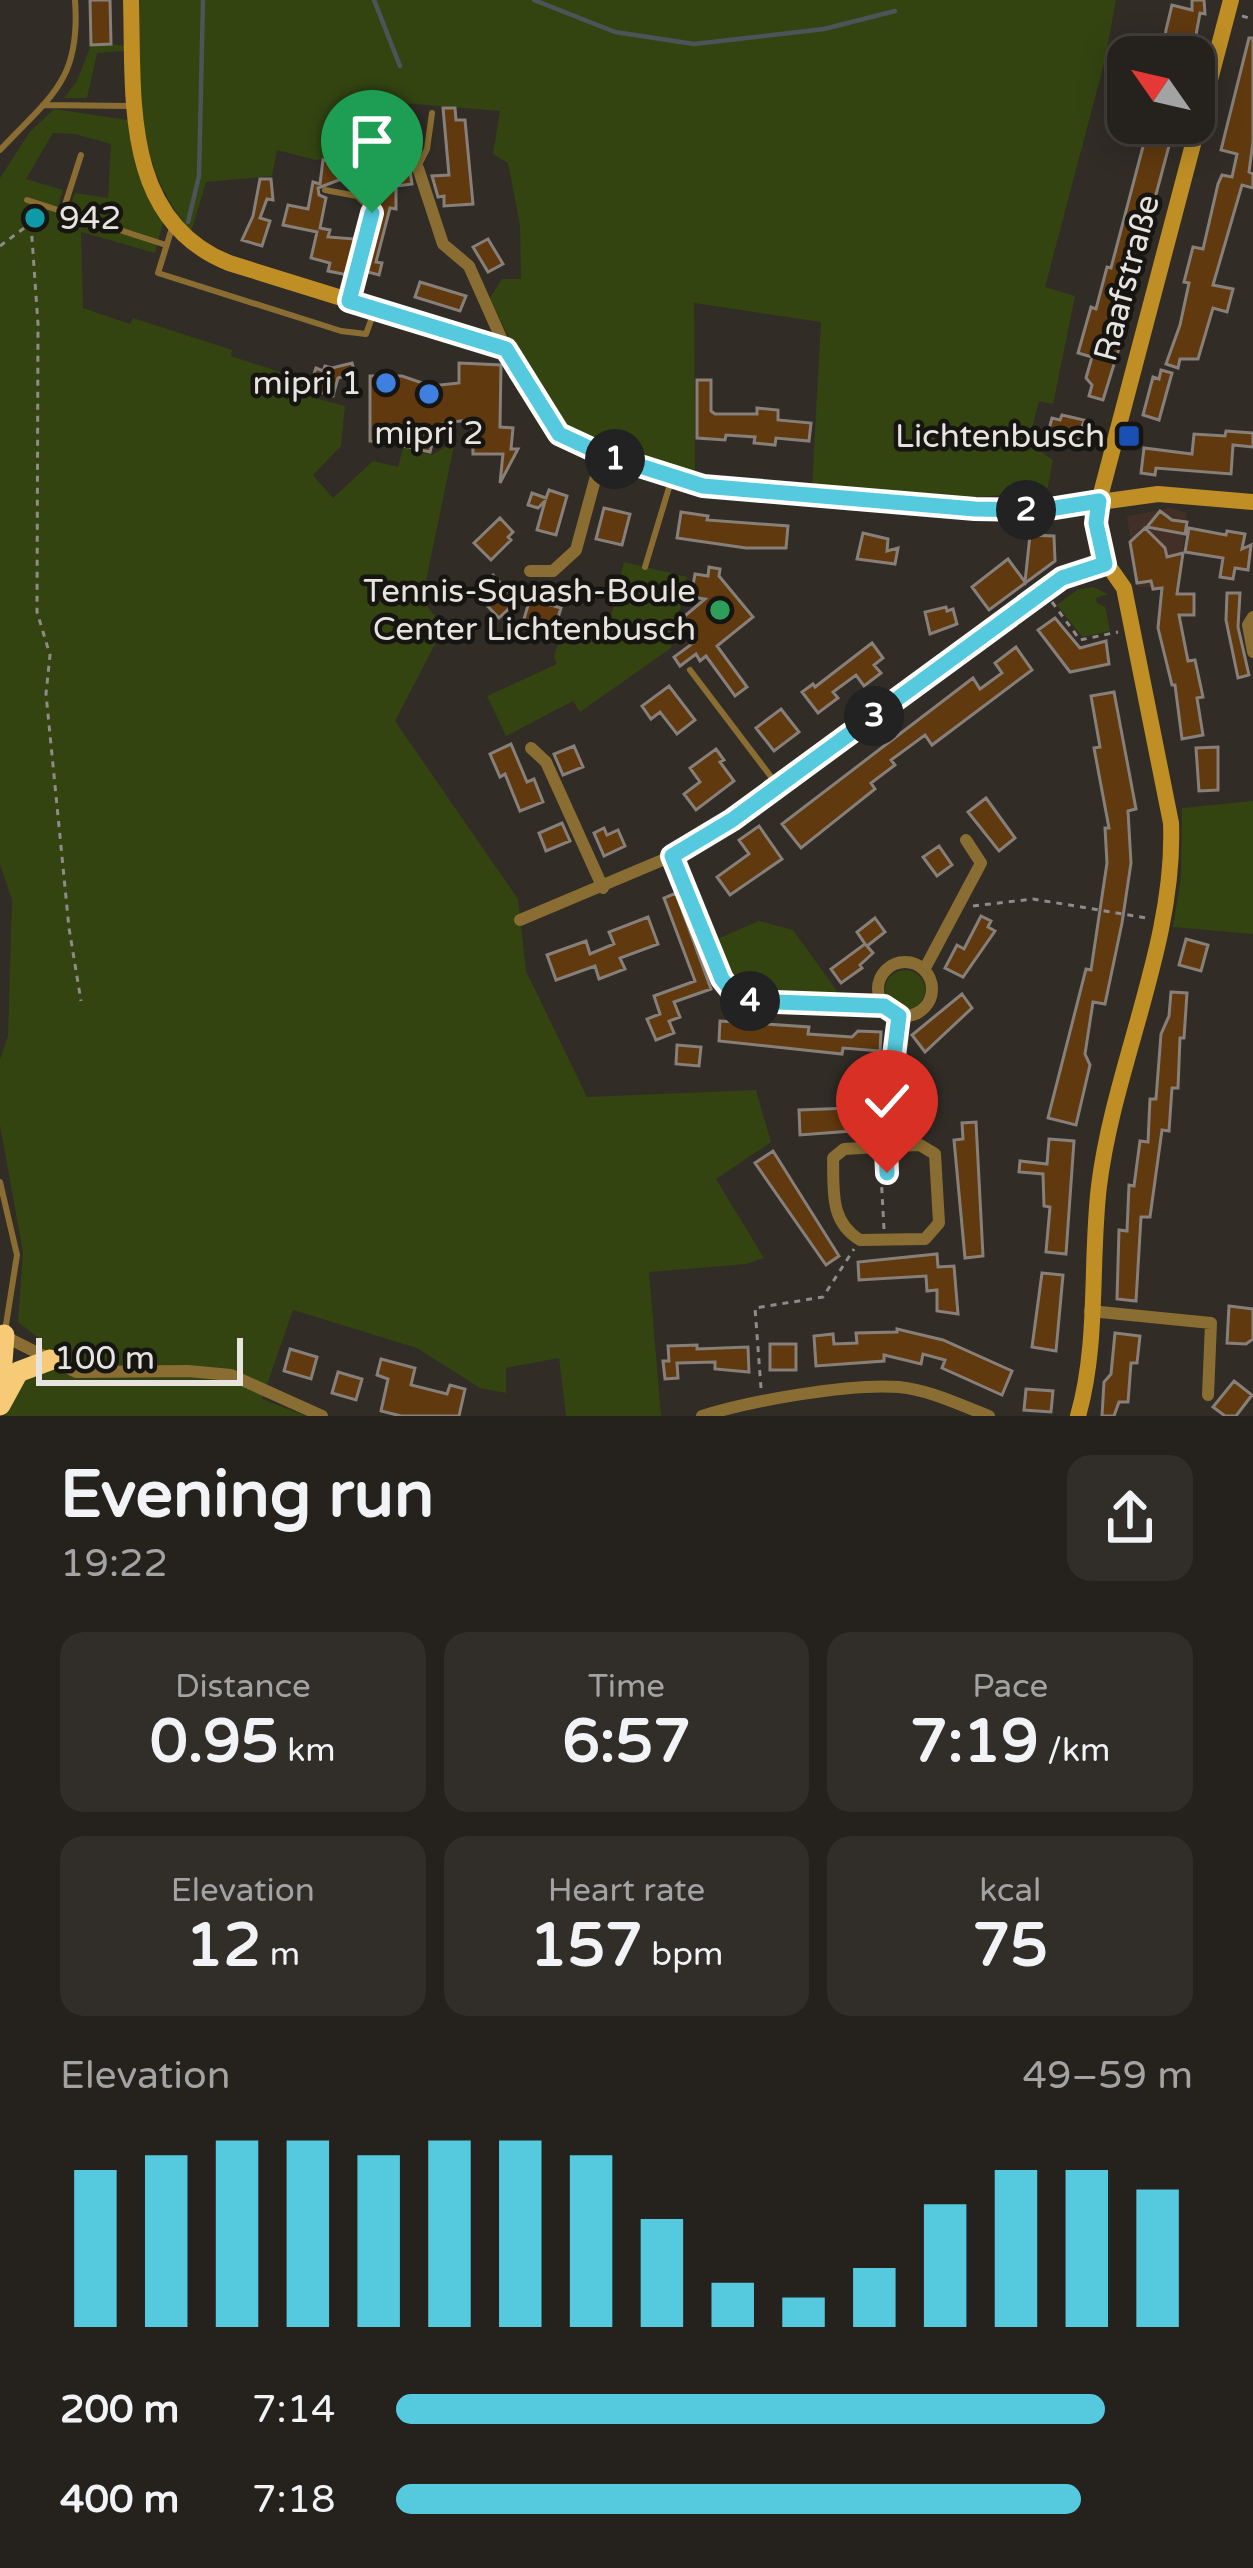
<!DOCTYPE html>
<meta charset="utf-8">
<style>
:root{--surface:#25211c;--page:#312e29;--text:#f1f3f6;--muted:#a3a3a3;--line:#423e3b;--accent:#55cadf}
body{margin:0;font-family:"Varela Round",sans-serif;background:var(--page);color:var(--text);height:100vh;display:flex;flex-direction:column;font-size:45px;white-space:nowrap}
*{box-sizing:border-box;margin:0}
p{font-size:39px;color:var(--muted)}
.icon{flex:none;width:66px;height:66px;fill:none;stroke:currentColor;stroke-width:2;stroke-linecap:round;stroke-linejoin:round}
.map{position:relative;height:1416px;overflow:hidden}
.sheet{display:flex;flex-direction:column;background:var(--surface);flex:1}
.sheet>*{flex:none}
.needle{width:78px;rotate:304deg}
.controls{position:absolute;left:1107px;top:36px;display:grid;gap:24px}
.controls a{display:grid;place-items:center;width:108px;height:108px;border-radius:24px;background:var(--surface);box-shadow:0 6px 30px #0003,0 0 0 3px var(--line);font-size:60px}
.scale{position:absolute;left:36px;bottom:30px;width:207px;box-sizing:border-box;padding-left:12px;border:6px solid #e7e4e0;border-top:0;font-size:33px;line-height:42px;white-space:nowrap;color:#e7e4e0;-webkit-text-stroke:9px #171512;paint-order:stroke}
.pin{position:absolute;display:grid;place-items:center;width:102px;height:102px;color:#fff;margin:-123px -51px;border-radius:50% 50% 50% 0;rotate:-45deg;box-shadow:0 0 12px #0007}
.pin .icon{rotate:45deg}
.km{position:absolute;width:60px;height:60px;margin:-30px;border-radius:50%;background:#222;color:#fff;font-size:33px;line-height:60px;text-align:center}
.round{display:grid;place-items:center;flex:none;width:126px;height:126px;border-radius:24px;background:var(--page)}
.head{display:flex;align-items:center;justify-content:space-between;height:204px;padding:0 60px}
h1{font-size:66px;font-weight:700;line-height:90px}
.stats{display:grid;grid-template-columns:repeat(3,1fr);gap:18px;height:204px;padding:12px 60px}
.stats div{display:grid;align-content:center;border-radius:24px;background:var(--page);text-align:center}
.stats b{font-size:60px;font-weight:700}
.stats small{font-size:33px;font-weight:400}
.stats p{font-size:33px}
.chart{height:336px;padding:24px 60px}
.chart p{display:flex;justify-content:space-between}
.chart svg{width:100%;height:216px;margin-top:12px;stroke:var(--accent);stroke-width:6}
ul{padding:0 60px;list-style:none;font-size:39px}
li{display:grid;grid-template-columns:192px 144px 1fr;align-items:center;height:90px}
li i{height:30px;border-radius:15px;background:var(--accent)}
.map>svg:first-child{display:block}
.education{fill:#423028}
.green{fill:#341;fill-rule:evenodd}
.lines{fill:none;stroke-linecap:round;stroke-linejoin:round}
.stream{stroke:#4b5559;stroke-width:4.5}
.building{fill:#60390f;stroke:#877f79;stroke-width:3}
.path{stroke:#8f8b86;stroke-width:3;stroke-dasharray:6 6;stroke-linecap:butt}
.lane{stroke:#8a6d32;stroke-width:6}
.street{stroke:#8a6d32;stroke-width:12}
.secondary{stroke:#bf8f26;stroke-width:16}
.highway{stroke:#f6ca77;stroke-width:21}
.route-casing{stroke:#fff;stroke-width:24}
.route{stroke:#55cadf;stroke-width:15}
.culture-dot{fill:#0f9aa8;stroke:#171512;stroke-width:4.5}
.shop-dot{fill:#3f7fe0;stroke:#171512;stroke-width:4.5}
.transit-dot{fill:#1a4fb4;stroke:#171512;stroke-width:4.5}
.leisure-dot{fill:#2e9e5b;stroke:#171512;stroke-width:4.5}
.labels{text-anchor:middle;dominant-baseline:central;stroke-width:9;stroke-linejoin:round;paint-order:stroke}
.poi-label{font-size:33px;fill:#e7e4e0;stroke:#171512;text-anchor:end}
.street-label{font-size:33px;fill:#e7e4e0;stroke:#171512}
</style>
<div class="map">
<svg width="1253" height="1416" viewBox="0 0 1253 1416">
<rect width="100%" height="100%" fill="#312c26"/>
<path class="education" d="M1170,508L1187,513L1178,587H1138L1127,516Z"/>
<path class="green" d="M140,0H1116L1105,60L1045,287L1075,296L1053,404L1039,401L1028,443L1053,460L1047,491L935,501L812,488L821,322L694,303L695,476C659,465 593,452 565,427C542,406 503,327 490,298L502,279H521L520,225L508,163L493,154L500,111L403,103L402,146L316,160L277,150L272,176L206,182L191,232C132,161 140,87 140,0Z
M111,44L125,46V51L97,53L87,98H64L77,81L91,45Z
M54,109L128,120C131,161 141,189 163,223L155,253L81,232L83,308L130,324L133,318L232,350L231,356L310,382L307,396L345,406L341,446L313,475L333,498L373,461L398,467L403,448L432,455L455,441L422,600L444,627L395,721L518,899L526,971L587,1097L756,1090L771,1142L716,1179L764,1258L746,1264L649,1272L661,1416H566L559,1358L506,1368V1393L480,1388L417,1348L293,1310L262,1399L306,1416H4C10,1394 15,1381 36,1371L41,1340L18,1322L23,1252L0,1125V1059L8,1036L12,900L0,864V178L29,133ZM53,133L75,134L111,144L108,198L75,193L66,216L56,212L63,190L26,179Z
M624,562L687,577L671,648L580,712L573,701L506,736L487,696L557,664L554,657L563,625L606,637Z
M1093,587L1108,594L1096,598L1097,603L1105,607L1110,631L1082,637L1057,605L1077,590Z
M1253,801V934L1173,927L1181,877L1182,808Z
M759,921L793,930L842,998L747,991L731,978L717,939Z
M885 990a20 20 0 1 1 40 0a20 20 0 1 1-40 0Z"/>
<g class="lines">
<path class="stream" d="M374,0L400,66
M534,0L615,32L694,44L824,29L895,11
M188,222L199,176L203,0"/>
</g>
<path class="building" d="M90,0H110L111,44L91,45Z
M1192,0H1204L1205,14L1200,13L1192,57H1166L1169,44L1164,43L1166,30L1172,5L1192,10Z
M1249,38H1253V142L1249,172L1253,174V188L1242,185L1213,285L1233,289L1227,312L1213,308L1198,359H1180L1178,368L1166,364L1180,325L1189,283L1184,282L1193,247L1203,249L1218,184L1222,175L1232,177L1237,154L1221,150Z
M443,108H455L456,120H465L473,204L444,206V196L438,197L432,176L449,175Z
M1144,123H1170L1164,144L1169,146L1132,284L1129,316L1103,400L1089,396L1092,385L1086,378L1092,357L1078,353L1091,307L1096,309L1107,267L1111,268L1145,139L1140,138Z
M408,157L412,184L396,186V209L390,208L376,262L382,263L379,275L364,271L378,212L374,203L378,184L350,181L349,176L318,188L319,195L326,198L320,228L330,230L328,237L354,239L361,218L348,275L328,271L330,263L311,258L317,232L283,225L288,205L308,209L313,182L320,184L323,160L344,162V166Z
M260,179H271L273,200L267,199L260,218L270,221L262,246L242,240L253,216Z
M488,239L503,264L488,272L473,247Z
M420,282L466,296L460,311L415,297Z
M352,363L355,374L338,378L333,396L309,389L316,368L323,371L325,366L332,368Z
M459,363L501,365L500,427L513,428L511,449H518L500,483L503,454H473L472,419L437,425L430,452L403,446V442L370,441V376H402L431,386L459,383Z
M1161,370L1172,373L1159,420L1143,415L1153,377L1159,379Z
M697,380H711V411L715,414H757V408L778,410V420L811,423L809,441L776,438L775,445L754,443L755,437L726,435L725,440L697,438Z
M1062,415L1084,420L1077,445L1054,439L1056,430L1049,429L1052,418L1060,420Z
M1226,431L1253,433V447L1233,445L1231,474L1156,468L1155,475L1141,473L1144,448L1192,454L1194,434L1225,436Z
M549,490L567,496L556,535L537,530L545,501L538,508L528,505L532,493L546,498Z
M604,508L630,514L622,545L596,539Z
M1160,511L1172,520L1187,522L1185,534L1147,527Z
M681,512L708,516L707,520L788,526L786,548H746L677,538Z
M500,518L513,532L508,537L511,540L491,560L474,543Z
M1145,528L1165,548L1167,557L1183,553L1177,594H1194V615H1179L1188,661L1195,660L1203,697L1197,698L1203,735L1182,739L1175,685H1172L1158,628L1162,588L1153,589L1151,581L1137,583L1130,542Z
M1189,528L1226,535L1227,531L1245,534L1242,549L1251,545L1248,570L1235,568L1233,579L1220,577L1223,558L1185,552Z
M863,533L888,539L887,551L898,548L895,564L857,559Z
M1030,535L1054,536L1055,561L989,610L972,587L1008,559L1025,582Z
M709,567L720,569L719,576L753,617L717,646L747,687L735,696L706,656L700,661L696,654L680,666L674,657L696,641L680,620L705,599L691,597L695,574L708,576Z
M493,575L517,601L499,618L474,592Z
M1227,593H1240L1238,627L1249,675L1238,678L1226,620Z
M530,599L561,608L554,631L523,622Z
M946,607L947,611L953,609L957,624L930,634L925,612Z
M1055,618L1080,648L1106,641L1109,664L1070,672L1038,630Z
M872,643L883,658L874,665L881,673L864,686L856,675L833,692L838,698L818,713L802,692L813,684L815,687Z
M1016,647L1032,670L932,745L925,735L891,760L895,765L871,783L875,789L801,848L782,824L973,678L980,689L1002,673L995,663Z
M669,686L695,720L677,734L660,712L651,719L642,706Z
M1114,692L1136,809L1128,811L1131,863L1122,923L1105,1004L1093,1002L1085,1054L1090,1065L1076,1125L1048,1118L1086,969L1091,970L1107,863L1105,828H1109L1094,748L1100,747L1091,696Z
M781,709L799,732L774,751L756,728Z
M511,744L527,782L534,779L543,802L520,811L505,774L500,777L490,754Z
M574,746L583,767L563,775L554,754Z
M1218,747V790L1199,791L1196,748Z
M716,749L724,760L720,762L734,781L696,810L684,794L700,782L690,768Z
M986,798L1015,838L999,851L968,812Z
M562,823L570,841L546,851L539,833Z
M759,826L782,859L730,895L717,877L749,854L739,840Z
M604,828L607,835L618,830L625,846L604,856L594,833Z
M939,846L952,865L937,876L923,857Z
M676,893L711,989L674,1002L680,1017L669,1021L674,1033L656,1040L647,1019L660,1014L654,996L695,981L664,898Z
M981,916L991,921L988,927L995,931L963,977L945,968L957,945L964,949Z
M648,917L658,944L620,958L625,969L599,979L595,966L556,980L547,955L586,941L590,954L614,944L609,932Z
M875,918L885,932L867,946L873,953L860,965L862,968L841,983L831,969L865,944L857,932Z
M1186,939L1208,945L1201,971L1179,965Z
M1171,992L1187,993L1184,1038H1180L1178,1088H1172L1169,1131L1162,1130L1150,1217H1141L1136,1301L1117,1299L1119,1230L1127,1231L1129,1185L1134,1186L1140,1141L1148,1142L1150,1099H1156L1161,1034L1169,1016Z
M962,994L972,1008L925,1052L912,1035Z
M720,1021L809,1027L808,1034L852,1037L858,1031L881,1032L880,1051L843,1048L842,1054L719,1041Z
M677,1045L701,1047L699,1066L676,1064Z
M850,1108L851,1131L800,1135L799,1110Z
M976,1122L983,1256L965,1258L954,1140L963,1139L962,1123Z
M1049,1139L1074,1141L1066,1254L1046,1252L1050,1207L1044,1206L1043,1174L1019,1172L1020,1161L1047,1164Z
M773,1151L839,1256L826,1265L755,1163Z
M937,1254L938,1267L954,1266L958,1314L937,1311V1290L927,1291L926,1276L859,1280L858,1262Z
M1042,1273L1063,1275L1056,1351L1032,1347Z
M1229,1306L1253,1309V1339L1246,1344L1227,1343Z
M897,1329L943,1340L1012,1371L1002,1395L942,1368L945,1360L923,1354L921,1364L884,1355V1361L816,1366L814,1336L833,1334L834,1344L857,1343L856,1333L897,1332Z
M1115,1333L1140,1336L1137,1363H1131L1128,1402H1119L1114,1416H1102L1104,1382L1111,1374Z
M770,1344H796V1370H770Z
M697,1345V1349L748,1347L749,1372L715,1369V1362L677,1363L678,1378L665,1379L663,1361H669L668,1346Z
M290,1349L317,1357L311,1379L284,1371Z
M381,1359L415,1368L411,1385L447,1394L450,1385L465,1389L459,1416H401L381,1411L388,1379L377,1375Z
M338,1372L362,1379L356,1400L332,1393Z
M1234,1381L1252,1395L1236,1416H1225L1213,1407Z
M1026,1389L1053,1391L1051,1412L1024,1410Z"/>
<g class="lines">
<path class="path" d="M1242,16L1253,19
M31,224L38,324L37,612L50,655L46,694L69,928L81,1001
M0,246L39,217
M1052,602L1080,640L1118,632
M973,906L1033,899L1147,918
M884,1229L881,1174L888,1173L887,1160
M761,1388L755,1308L823,1297L854,1249"/>
<path class="lane" d="M43,105L129,106
M0,150C51,96 81,80 75,0
M419,165L427,149L432,113
M325,190L357,196L371,210L350,297
M27,200L166,245
M63,211L81,155
M172,228L158,273L341,331L366,334L374,312
M645,567L671,481
M690,670L778,786
M0,1182L17,1255L5,1331"/>
<path class="street" d="M418,168L443,244L469,266L506,349
M530,571H553L576,550L602,454
M1253,617L1248,625L1253,652
M531,748L546,762L603,888
M672,856L721,979L734,994L747,1001L884,1006
M520,920L672,856L732,820L1062,578L1105,564
M878 989a27 27 0 1 1 54 0a27 27 0 1 1-54 0Z
M924,970L981,863L966,840
M895,1146L920,1145L935,1154L939,1223L925,1239L860,1240C829,1221 834,1190 833,1158L844,1149L895,1146L892,1072L899,1016
M1090,1311L1211,1323L1208,1395
M0,1334L76,1372L188,1371L231,1375L322,1416
M702,1416C750,1401 849,1383 899,1387C930,1390 960,1405 989,1416"/>
<path class="secondary" d="M131,0C134,96 121,220 229,263L506,349L559,434L602,454L703,486L975,509L1043,510L1158,494L1253,502
M1078,1416C1099,1343 1090,1261 1099,1186C1114,1065 1176,943 1171,823L1124,588L1103,558L1097,523L1099,501L1231,0"/>
<path class="highway" d="M0,1390L4,1335
M0,1405L18,1372L50,1360"/>
</g>
<g class="lines">
<g class="route-casing">
<path id="route" d="M372,213L349,301L506,349L559,434L602,454L703,486L975,509L1043,510L1099,501L1096,523L1105,564L1062,578L732,820L672,856L722,979L734,994L747,1001L884,1006L899,1016L892,1072L895,1146H886L887,1173"/>
</g>
<use href="#route" class="route"/>
</g>
<circle class="culture-dot" cx="35" cy="218" r="12"/>
<g class="shop-dot">
<circle cx="386" cy="383" r="12"/>
<circle cx="429" cy="394" r="12"/>
</g>
<rect class="transit-dot" x="1117" y="424" width="24" height="24" rx="6"/>
<circle class="leisure-dot" cx="720" cy="610" r="12"/>
<g class="labels">
<g class="poi-label">
<text x="59" y="218" text-anchor="start">942</text>
<text x="362" y="383">mipri 1</text>
<text x="429" y="433" text-anchor="middle">mipri 2</text>
<text x="1105" y="436">Lichtenbusch</text>
<text x="696" y="591">Tennis-Squash-Boule<tspan x="696" dy="38">Center Lichtenbusch</tspan></text>
</g>
<g class="street-label">
<text transform="translate(1127 278) rotate(-75)">Raafstraße</text>
</g>
</g>
</svg>
<div class="controls">
<a><svg class="needle" viewBox="-14 -14 28 28"><path d="M0-13l5 13h-10z" fill="#e53935"/><path d="M0 13l5-13h-10z" fill="#a3a3a3"/></svg></a>
</div>
<div class="scale">100 m</div>
<div class="pin" style="left:372px;top:213px;background:#1e9e55"><svg class="icon" aria-label="arrive" viewBox="0 0 24 24"><path d="M6 21V4h12l-3 4 3 4H6"/></svg></div>
<div class="pin" style="left:887px;top:1173px;background:#d93025"><svg class="icon" aria-label="check" viewBox="0 0 24 24"><path d="M5 12l5 5 9-10"/></svg></div>
<b class="km" style="left:615px;top:459px">1</b>
<b class="km" style="left:1026px;top:510px">2</b>
<b class="km" style="left:874px;top:716px">3</b>
<b class="km" style="left:750px;top:1001px">4</b>
</div>
<section class="sheet">
<div class="head"><div><h1>Evening run</h1><p>19:22</p></div><a class="round"><svg class="icon" aria-label="share" viewBox="0 0 24 24"><path d="M12 15V3M7 8l5-5 5 5M5 13v7h14v-7"/></svg></a></div>
<div class="stats">
<div><p>Distance</p><b>0.95<small> km</small></b></div>
<div><p>Time</p><b>6:57</b></div>
<div><p>Pace</p><b>7:19<small> /km</small></b></div>
</div>
<div class="stats">
<div><p>Elevation</p><b>12<small> m</small></b></div>
<div><p>Heart rate</p><b>157<small> bpm</small></b></div>
<div><p>kcal</p><b>75</b></div>
</div>
<div class="chart"><p><span>Elevation</span>49–59 m</p>
<svg viewBox="0 0 160 44" preserveAspectRatio="none"><path d="M5 44V12M15 44V9M25 44V6M35 44V6M45 44V9M55 44V6M65 44V6M75 44V9M85 44V22M95 44V35M105 44V38M115 44V32M125 44V19M135 44V12M145 44V12M155 44V16"/></svg>
</div>
<ul>
<li><b>200 m</b>7:14<i style="width:89%"></i></li>
<li><b>400 m</b>7:18<i style="width:86%"></i></li>
</ul>
</section>
